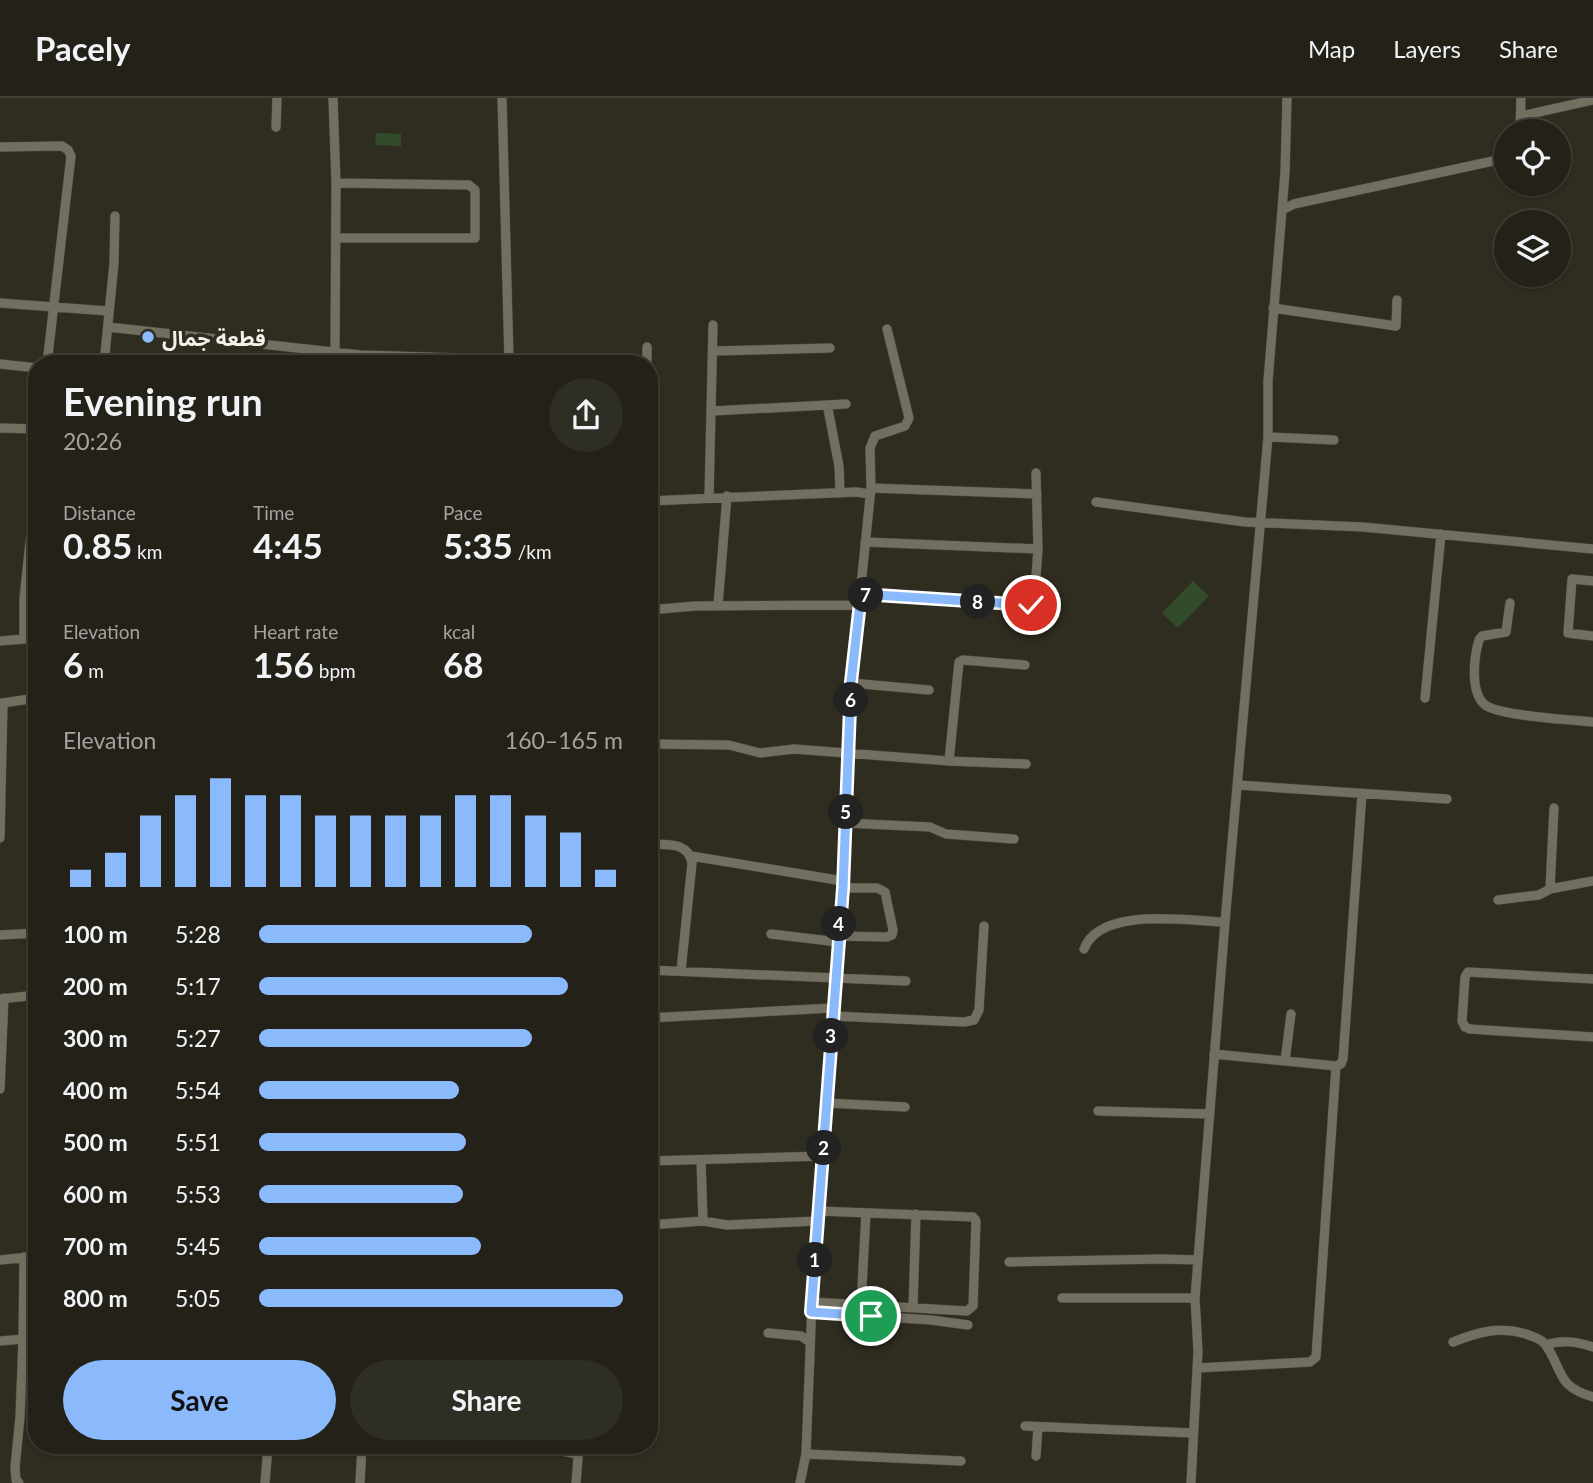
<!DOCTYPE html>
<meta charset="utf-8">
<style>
:root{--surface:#232118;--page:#2f2e25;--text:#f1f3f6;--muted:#a3a3a2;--line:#403e37;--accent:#8bbafc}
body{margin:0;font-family:Lato,"Noto Sans Arabic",sans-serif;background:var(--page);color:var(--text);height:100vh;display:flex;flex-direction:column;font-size:26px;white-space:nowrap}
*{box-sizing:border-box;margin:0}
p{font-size:23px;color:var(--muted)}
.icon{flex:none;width:38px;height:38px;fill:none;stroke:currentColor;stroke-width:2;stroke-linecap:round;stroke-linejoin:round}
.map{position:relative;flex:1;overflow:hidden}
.side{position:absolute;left:28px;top:257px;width:630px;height:1099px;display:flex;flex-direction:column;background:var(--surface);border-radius:28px;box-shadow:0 2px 5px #0004,0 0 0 2px var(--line)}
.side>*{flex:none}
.tools{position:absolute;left:1494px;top:21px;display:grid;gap:14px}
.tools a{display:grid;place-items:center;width:77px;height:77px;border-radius:50%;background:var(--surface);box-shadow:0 2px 5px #0004,0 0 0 2px var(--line);font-size:35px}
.pin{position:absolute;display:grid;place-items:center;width:60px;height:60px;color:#fff;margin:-30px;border:4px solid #fff;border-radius:50%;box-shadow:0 2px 7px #0007}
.km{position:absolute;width:35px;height:35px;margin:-18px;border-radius:50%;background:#222;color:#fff;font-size:19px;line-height:35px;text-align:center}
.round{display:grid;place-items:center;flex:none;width:74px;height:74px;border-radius:37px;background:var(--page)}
.head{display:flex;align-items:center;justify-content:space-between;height:119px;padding:0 35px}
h1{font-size:38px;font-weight:700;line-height:52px}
.figures{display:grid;grid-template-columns:repeat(3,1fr);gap:10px;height:119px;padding:7px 35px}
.figures div{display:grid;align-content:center}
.figures b{font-size:35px;font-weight:700}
.figures small{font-size:19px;font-weight:400}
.figures p{font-size:19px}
.chart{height:196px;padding:14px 35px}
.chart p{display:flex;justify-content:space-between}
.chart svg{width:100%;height:126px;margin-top:7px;stroke:var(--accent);stroke-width:6}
.primary-button{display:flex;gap:14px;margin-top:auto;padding:14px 35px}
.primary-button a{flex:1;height:80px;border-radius:42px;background:var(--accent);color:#111;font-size:28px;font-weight:700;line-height:80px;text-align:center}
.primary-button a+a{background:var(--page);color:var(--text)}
ul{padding:0 35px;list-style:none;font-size:23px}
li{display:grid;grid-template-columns:112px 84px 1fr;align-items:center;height:52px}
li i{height:18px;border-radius:9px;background:var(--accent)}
header{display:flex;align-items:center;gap:42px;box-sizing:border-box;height:98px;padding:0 35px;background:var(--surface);border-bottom:2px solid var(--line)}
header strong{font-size:33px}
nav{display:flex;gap:38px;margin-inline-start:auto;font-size:24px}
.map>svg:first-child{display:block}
.green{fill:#324c2b}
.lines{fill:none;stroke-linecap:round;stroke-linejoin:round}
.minor-casing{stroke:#4c493f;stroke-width:10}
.minor{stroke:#726e60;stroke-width:9}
.route-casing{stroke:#fff;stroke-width:14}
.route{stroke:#8bbafc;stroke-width:9}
.poi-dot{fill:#8bbafc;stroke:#2f2c20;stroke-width:2.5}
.labels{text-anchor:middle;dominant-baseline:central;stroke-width:7;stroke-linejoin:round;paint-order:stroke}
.poi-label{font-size:21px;font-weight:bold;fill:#f3f1e9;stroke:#2f2c20;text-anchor:start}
</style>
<header>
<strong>Pacely</strong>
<nav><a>Map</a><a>Layers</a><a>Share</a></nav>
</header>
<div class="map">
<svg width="1593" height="1385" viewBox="0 0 1593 1385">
<rect width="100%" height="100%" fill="#2f2c20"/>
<path class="green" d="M376,35L401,36V48L375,47Z
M1193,483L1209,498L1178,530L1162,515Z"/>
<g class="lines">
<g class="minor-casing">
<path id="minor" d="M333,0L336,85L335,253
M502,0L509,262
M1521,18L1593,2
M276,29L277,0
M1520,33L1521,0
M0,49L62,48L68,52L71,58L47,266
M336,85L469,87L475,92V140H336
M1282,112L1285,74L1287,0
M0,205L108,213
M1273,210L1396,228L1397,202
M108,229L361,257L593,264
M713,253L830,250
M0,266L37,270
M104,266L114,165L115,118
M647,266V249
M828,311L839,368L840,395
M712,313L846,306
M0,330L37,331
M1268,339L1334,342
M871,390L1037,396
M709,399L713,227
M649,403L856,394L870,396
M1096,404L1245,424L1363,429L1593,451
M865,444L1038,451
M1593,483L1572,481L1568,535L1593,538
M861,496L1026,507L1034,506L1038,451L1036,375
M24,501L37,499
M1510,505L1506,534L1482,538L1479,542C1474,559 1470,593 1484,606C1496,618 1573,622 1593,624
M718,507L727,398
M649,512L695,508L860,507
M24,541V501L37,378
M0,543L37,540
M851,585L929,592
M1425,600L1441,436
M0,605H3L0,740
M3,605L29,601
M649,646L729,647L760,655L794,651L949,663L1026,666
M949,663L959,564L963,562L1025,567
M1238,687L1447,701
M845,725L930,729L946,736L1014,741
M649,746C666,747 688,743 692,765L681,873
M691,758L843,783
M1550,791L1554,710
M1498,802L1539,797L1550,791L1593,783
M771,836L838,844
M0,837L37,835
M838,838L887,839L892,837L893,832L885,794L877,790H843
M1084,851C1100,808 1188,823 1225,824
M649,872L906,883
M1593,881L1468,874L1465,879L1462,923L1465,929L1470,931L1593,939
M0,901L37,897
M833,918L964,924L974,922L979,912L984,828
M649,920L833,910
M1214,956L1336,968
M1285,963L1291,916
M0,991L4,900
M827,1005L905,1009
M1098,1013L1210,1016
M701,1062L703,1123
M649,1063L823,1058
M649,1127L703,1123L727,1127L818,1123
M0,1162L37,1158
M1009,1164L1162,1161L1198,1162
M1062,1200H1195
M812,1204L967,1213L973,1208L976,1123L973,1119L819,1113
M861,1207L866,1115
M913,1209L916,1116
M811,1214L931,1222L968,1227
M23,1235L37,1232
M768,1235L801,1238L810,1244
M23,1241L24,1159
M0,1243L23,1241L20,1319L15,1369L16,1382L19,1385
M1453,1244C1478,1234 1499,1228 1526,1236C1533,1239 1540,1240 1545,1246C1564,1272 1555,1288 1593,1299
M1546,1247C1562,1241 1577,1244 1593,1249
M1197,1270L1310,1264L1316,1259L1336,968L1341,966L1343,961L1362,695
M1025,1328L1193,1335
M537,1348L577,1356
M806,1356L961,1363
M1036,1358L1038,1329
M265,1385L268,1348
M360,1385L362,1348
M576,1385L579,1348
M800,1385L806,1356L812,1204L843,790L851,585L871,390L870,350L875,338L905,328L909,320L887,231
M1191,1385L1198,1253L1195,1200L1225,824L1268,339V283L1282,112L1294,106L1507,60"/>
</g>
<use href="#minor" class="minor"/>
</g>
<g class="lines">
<g class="route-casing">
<path id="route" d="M871,1218L811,1214L843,790L851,584L861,496L1031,507"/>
</g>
<use href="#route" class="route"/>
</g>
<circle class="poi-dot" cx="148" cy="239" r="7"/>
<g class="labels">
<g class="poi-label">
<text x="162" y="239">قطعة جمال</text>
</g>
</g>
</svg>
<div class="tools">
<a><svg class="icon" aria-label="locate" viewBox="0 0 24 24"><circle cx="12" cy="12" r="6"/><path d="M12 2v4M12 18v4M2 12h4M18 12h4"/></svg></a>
<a><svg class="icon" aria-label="layers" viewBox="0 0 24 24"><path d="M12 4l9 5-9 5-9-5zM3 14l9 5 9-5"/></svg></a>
</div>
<div class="pin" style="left:871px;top:1218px;background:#1e9e55"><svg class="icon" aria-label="arrive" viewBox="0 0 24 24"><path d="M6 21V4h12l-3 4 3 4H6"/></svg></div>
<div class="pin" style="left:1031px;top:507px;background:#d93025"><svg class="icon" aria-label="check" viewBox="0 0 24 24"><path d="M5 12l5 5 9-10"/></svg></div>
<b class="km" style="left:815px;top:1162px">1</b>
<b class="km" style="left:824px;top:1050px">2</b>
<b class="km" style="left:831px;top:938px">3</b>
<b class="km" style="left:839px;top:826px">4</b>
<b class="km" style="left:846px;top:714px">5</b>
<b class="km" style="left:851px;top:602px">6</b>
<b class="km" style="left:866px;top:497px">7</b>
<b class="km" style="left:978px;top:504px">8</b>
<section class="side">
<div class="head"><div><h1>Evening run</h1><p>20:26</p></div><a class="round"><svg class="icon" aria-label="share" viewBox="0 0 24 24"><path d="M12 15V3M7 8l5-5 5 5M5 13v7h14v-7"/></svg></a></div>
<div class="figures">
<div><p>Distance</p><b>0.85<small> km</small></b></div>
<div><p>Time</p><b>4:45</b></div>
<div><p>Pace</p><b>5:35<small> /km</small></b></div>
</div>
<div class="figures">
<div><p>Elevation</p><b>6<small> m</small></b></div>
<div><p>Heart rate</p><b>156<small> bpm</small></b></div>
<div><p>kcal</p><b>68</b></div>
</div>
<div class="chart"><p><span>Elevation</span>160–165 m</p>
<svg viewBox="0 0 160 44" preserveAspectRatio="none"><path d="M5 44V38M15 44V32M25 44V19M35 44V12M45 44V6M55 44V12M65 44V12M75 44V19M85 44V19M95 44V19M105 44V19M115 44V12M125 44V12M135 44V19M145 44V25M155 44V38"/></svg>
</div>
<ul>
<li><b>100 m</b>5:28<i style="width:75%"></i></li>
<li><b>200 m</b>5:17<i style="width:85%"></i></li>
<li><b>300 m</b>5:27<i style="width:75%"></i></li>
<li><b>400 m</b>5:54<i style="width:55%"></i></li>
<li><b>500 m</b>5:51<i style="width:57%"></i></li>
<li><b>600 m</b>5:53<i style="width:56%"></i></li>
<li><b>700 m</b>5:45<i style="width:61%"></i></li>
<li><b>800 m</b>5:05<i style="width:100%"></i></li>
</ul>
<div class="primary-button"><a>Save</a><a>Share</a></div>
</section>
</div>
